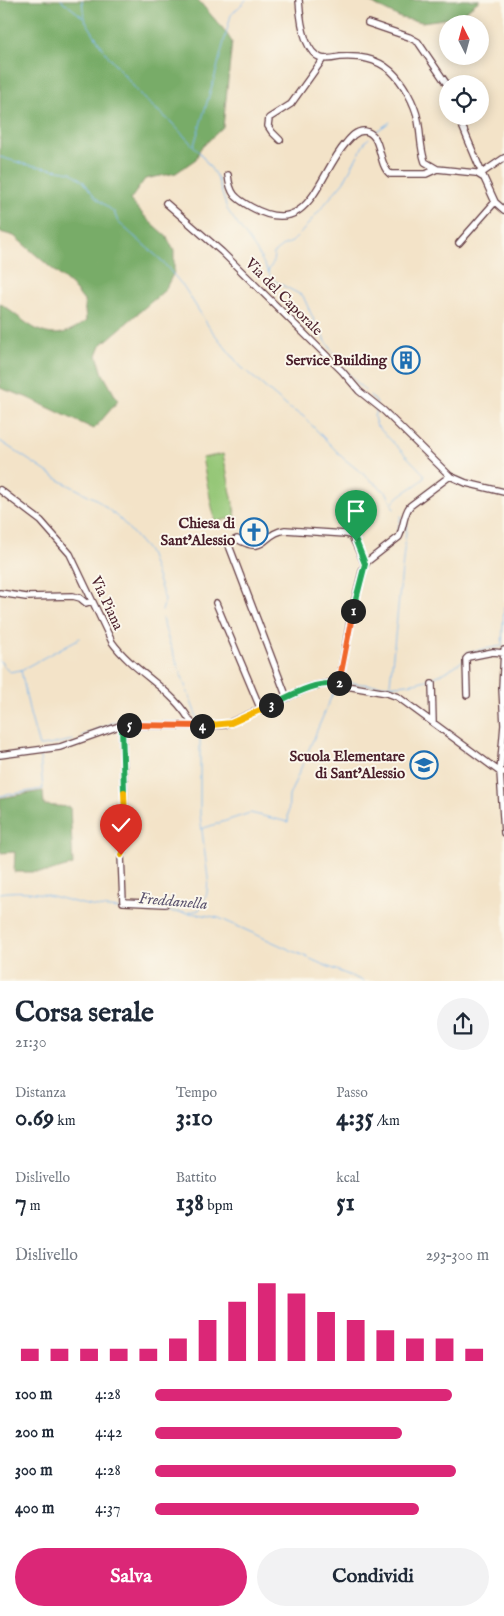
<!DOCTYPE html>
<html lang="it">
<meta charset="utf-8">
<style>
:root{--surface:#fff;--page:#f2f2f3;--text:#1f2937;--muted:#747a83;--accent:#db2777}
body{margin:0;font-family:"IM FELL English",serif;background:var(--page);color:var(--text);height:100vh;display:flex;flex-direction:column;font-size:19px;white-space:nowrap}
*{box-sizing:border-box;margin:0}
p{font-size:16px;color:var(--muted)}
.icon{flex:none;width:28px;height:28px;fill:none;stroke:currentColor;stroke-width:2;stroke-linecap:round;stroke-linejoin:round}
.map{position:relative;height:981px;overflow:hidden}
.side{display:flex;flex-direction:column;background:var(--surface);flex:1}
.side>*{flex:none}
.needle{width:32px;rotate:354deg}
.controls{position:absolute;left:439px;top:15px;display:grid;gap:10px}
.controls a{display:grid;place-items:center;width:50px;height:50px;border-radius:50%;background:var(--surface);box-shadow:0 2px 12px #0003;font-size:25px}
.pin{position:absolute;display:grid;place-items:center;width:42px;height:42px;color:#fff;margin:-51px -21px;border-radius:50% 50% 50% 0;rotate:-45deg;box-shadow:0 0 5px #0007}
.pin .icon{rotate:45deg}
.km{position:absolute;width:25px;height:25px;margin:-12px;border-radius:50%;background:#222;color:#fff;font-size:14px;line-height:25px;text-align:center}
.round{display:grid;place-items:center;flex:none;width:52px;height:52px;border-radius:26px;background:var(--page)}
.overview{display:flex;align-items:center;justify-content:space-between;height:85px;padding:0 15px}
h1{font-size:28px;font-weight:700;line-height:38px}
.metrics{display:grid;grid-template-columns:repeat(3,1fr);gap:8px;height:85px;padding:5px 15px}
.metrics div{display:grid;align-content:center}
.metrics b{font-size:25px;font-weight:700}
.metrics small{font-size:14px;font-weight:400}
.metrics p{font-size:14px}
.chart{height:140px;padding:10px 15px}
.chart p{display:flex;justify-content:space-between}
.chart svg{width:100%;height:90px;margin-top:5px;stroke:var(--accent);stroke-width:6}
.cta{display:flex;gap:10px;margin-top:auto;padding:10px 15px}
.cta a{flex:1;height:58px;border-radius:30px;background:var(--accent);color:#fff;font-size:20px;font-weight:700;line-height:58px;text-align:center}
.cta a+a{background:var(--page);color:var(--text)}
ul{padding:0 15px;list-style:none;font-size:16px}
li{display:grid;grid-template-columns:80px 60px 1fr;align-items:center;height:38px}
li i{height:12px;border-radius:6px;background:var(--accent)}
.map>svg:first-child{display:block}
.green{fill:#96c778;stroke:#707352}
.forest{fill:#78ac68;stroke:#61664a}
.lines{fill:none;stroke-linecap:round;stroke-linejoin:round}
.stream{stroke:#7cb7ee;stroke-width:1}
.minor-casing{stroke:#633c43;stroke-width:8}
.minor{stroke:#fff;stroke-width:5.5}
.split-1-casing{stroke:#fff;stroke-width:10}
.split-2-casing{stroke:#fff;stroke-width:10}
.split-3-casing{stroke:#fff;stroke-width:10}
.split-4-casing{stroke:#fff;stroke-width:10}
.split-5-casing{stroke:#fff;stroke-width:10}
.split-6-casing{stroke:#fff;stroke-width:10}
.split-7-casing{stroke:#fff;stroke-width:10}
.split-1{stroke:#22a559;stroke-width:6}
.split-2{stroke:#f0652b;stroke-width:6}
.split-3{stroke:#22a559;stroke-width:6}
.split-4{stroke:#f5b400;stroke-width:6}
.split-5{stroke:#f0652b;stroke-width:6}
.split-6{stroke:#22a559;stroke-width:6}
.split-7{stroke:#f5b400;stroke-width:6}
.labels{text-anchor:middle;dominant-baseline:central;stroke-width:4;stroke-linejoin:round;paint-order:stroke}
.street-label{font-size:15px;fill:#4a1f2b;stroke:#fbf7ec}
.poi-label{font-size:15px;font-weight:bold;fill:#4a1f2b;stroke:#fbf7ec;text-anchor:end}
.water-label{font-size:16px;font-style:italic;fill:#5c546f;stroke:#fbf7ec}
</style>
<div class="map">
<svg width="504" height="981" viewBox="0 0 504 981">
<rect width="100%" height="100%" fill="#fbf7ec"/>
<filter id="ink" filterUnits="userSpaceOnUse"><feTurbulence type="fractalNoise" baseFrequency=".02" numOctaves="2"/><feDisplacementMap in="SourceGraphic" scale="10" xChannelSelector="R" yChannelSelector="G"/><feConvolveMatrix kernelMatrix="1 2 1 2 8 2 1 2 1" color-interpolation-filters="sRGB"/></filter>
<filter id="wash" filterUnits="userSpaceOnUse"><feTurbulence type="fractalNoise" baseFrequency=".0096" numOctaves="4" result="noise"/><feDisplacementMap in="SourceGraphic" scale="20" xChannelSelector="R" yChannelSelector="G"/><feGaussianBlur stdDeviation="1.12" result="paint"/><feColorMatrix in="noise" values="0 0 0 0 0 0 0 0 0 0 0 0 0 0 0 0 0 1.4 0 .05"/><feComposite in="paint" operator="in"/></filter>
<g filter="url(#wash)">
<rect width="100%" height="100%" fill="#f3e3c8"/>
<path class="green" d="M223,454L236,517L215,522L202,458Z"/>
<path class="forest" d="M0,0H198L225,31L232,42L223,127L200,149L196,159L176,173L145,179L130,200L149,221L167,237L174,251V272L165,290L101,345L97,355L103,374L118,401L94,429L26,397L0,388V303C32,326 48,349 86,321L84,301L72,286L14,236L0,232Z
M365,0H480L458,17L422,22L401,18Z
M43,791L44,805L70,807L73,865L48,872H14L15,852L0,853V798Z"/>
<g class="lines">
<path class="stream" d="M61,0L84,18L105,52L144,99L171,122L200,153L217,177L227,209L231,215L258,253L271,277L276,282L303,296L317,327L338,360
M82,0L84,17
M374,133L390,122
M194,145L215,76L231,15L246,0
M0,157L24,164L71,172L83,181L96,198L114,212L118,222L161,260L184,287L209,327L240,366L289,408L303,416L343,458L387,493L394,509
M300,234L344,181L365,142L369,138
M268,271L273,263L274,253L284,245L292,242L297,237
M344,369L365,391
M370,395L377,403
M377,409L374,416L376,425L424,474V478C415,488 400,492 393,503
M0,441L59,480L96,499L122,521L147,550L150,556L165,600L162,611
M397,535L401,516
M367,558L376,551
M357,578L361,565
M162,618L169,642L199,723
M0,661L9,672L21,670L80,638
M21,670L30,714L39,746
M341,681C367,686 401,688 426,680C440,676 452,668 464,660V657L468,652L502,646L504,607
M390,684L407,522
M82,736L115,722L123,721L186,723
M40,746L49,745L73,740
M0,796L43,789L40,756
M201,829L250,813L288,822L289,796L336,686
M0,893C31,888 54,897 82,904C94,907 108,908 120,909C154,912 186,910 219,918L324,965L363,981
M189,912L199,910L203,903L207,893L208,878L200,815V729"/>
</g>
</g>
<g filter="url(#ink)">
<g class="lines">
<g class="minor-casing">
<path id="minor" d="M299,0C300,16 303,52 321,58C327,60 335,58 340,57C359,56 376,58 391,71C403,82 415,104 418,120C421,135 420,148 425,162L437,169L476,173L484,178L495,202L504,210
M368,23L409,37L418,42L448,86
M458,116L484,178
M280,140L272,132L268,126L269,118L291,104L323,59
M482,173L504,158
M228,175C230,194 235,198 251,207C310,240 317,176 346,143C351,137 356,131 364,131C383,133 377,164 390,174H426L437,169
M166,203L222,252L342,371L359,391L384,411L450,476L466,483L504,492
M459,243L495,202
M0,490L41,521L70,554L112,642C135,674 175,689 193,726
M0,593L26,597L73,596L80,598L86,603L92,601
M216,603L261,710
M504,650L502,688L504,725L500,772L504,833
M432,684L433,722
M339,685L351,616L363,568L368,561L399,537C404,527 403,515 410,506L450,476
M467,695L466,659L468,657L493,652L504,653
M287,698L228,543L237,539C267,556 262,533 285,530L346,534L352,536L365,564
M122,725L126,843L121,855L123,902L165,904
M0,755L60,747L122,725L193,726L225,725L310,687L329,683L387,693L398,697L500,772H504"/>
</g>
<use href="#minor" class="minor"/>
</g>
</g>
<g class="lines" filter="url(#ink)">
<g class="split-1-casing">
<path id="split-1" d="M353,611L365,564L356,541"/>
</g>
<g class="split-2-casing">
<path id="split-2" d="M339,683L353,611"/>
</g>
<g class="split-3-casing">
<path id="split-3" d="M271,705C292,695 316,680 339,685V683"/>
</g>
<g class="split-4-casing">
<path id="split-4" d="M202,726L231,723L271,705"/>
</g>
<g class="split-5-casing">
<path id="split-5" d="M129,725L202,726"/>
</g>
<g class="split-6-casing">
<path id="split-6" d="M124,792L122,726L129,725"/>
</g>
<g class="split-7-casing">
<path id="split-7" d="M121,855L126,843L124,792"/>
</g>
<use href="#split-1" class="split-1"/>
<use href="#split-2" class="split-2"/>
<use href="#split-3" class="split-3"/>
<use href="#split-4" class="split-4"/>
<use href="#split-5" class="split-5"/>
<use href="#split-6" class="split-6"/>
<use href="#split-7" class="split-7"/>
</g>
<defs>
<g id="building-ring" transform="scale(1.4375)"><circle r="9.5" fill="#fbf7ec" stroke="#1f6fb2" stroke-width="1.5"/><path d="M-4-6H4V6H1V3H-1V6H-4ZM-2.5-4.3h1.7v1.8h-1.7ZM.8-4.3h1.7v1.8H.8ZM-2.5-1h1.7V.8h-1.7ZM.8-1h1.7V.8H.8Z" fill="#1f6fb2"/></g>
<g id="church-ring" transform="scale(1.4375)"><circle r="9.5" fill="#fbf7ec" stroke="#1f6fb2" stroke-width="1.5"/><path d="M-1.2-6h2.4v3.5h3.3v2.4h-3.3V6h-2.4V-.1h-3.3v-2.4h3.3Z" fill="#1f6fb2"/></g>
<g id="school-ring" transform="scale(1.4375)"><circle r="9.5" fill="#fbf7ec" stroke="#1f6fb2" stroke-width="1.5"/><path d="M0-5L7-2L0 1L-7-2ZM-4 1L0 2.5L4 1V4Q0 6-4 4Z" fill="#1f6fb2"/></g>
</defs>
<g fill-rule="evenodd">
<use href="#building-ring" x="406" y="360"/>
<use href="#church-ring" x="254" y="532"/>
<use href="#school-ring" x="424" y="765"/>
</g>
<g class="labels">
<g class="street-label">
<text transform="translate(284 297) rotate(45)">Via del Caporale</text>
<text transform="translate(107 603) rotate(65)">Via Piana</text>
</g>
<g class="poi-label">
<text x="387" y="360">Service Building</text>
<text x="235" y="523">Chiesa di<tspan x="235" dy="17">Sant'Alessio</tspan></text>
<text x="405" y="756">Scuola Elementare<tspan x="405" dy="17">di Sant'Alessio</tspan></text>
</g>
<g class="water-label">
<text transform="translate(173 902) rotate(5)">Freddanella</text>
</g>
</g>
</svg>
<div class="controls">
<a><svg class="needle" viewBox="-14 -14 28 28"><path d="M0-13l5 13h-10z" fill="#e53935"/><path d="M0 13l5-13h-10z" fill="#747a83"/></svg></a>
<a><svg class="icon" aria-label="locate" viewBox="0 0 24 24"><circle cx="12" cy="12" r="6"/><path d="M12 2v4M12 18v4M2 12h4M18 12h4"/></svg></a>
</div>
<div class="pin" style="left:356px;top:541px;background:#1e9e55"><svg class="icon" aria-label="arrive" viewBox="0 0 24 24"><path d="M6 21V4h12l-3 4 3 4H6"/></svg></div>
<div class="pin" style="left:121px;top:855px;background:#d93025"><svg class="icon" aria-label="check" viewBox="0 0 24 24"><path d="M5 12l5 5 9-10"/></svg></div>
<b class="km" style="left:353px;top:611px">1</b>
<b class="km" style="left:339px;top:683px">2</b>
<b class="km" style="left:271px;top:705px">3</b>
<b class="km" style="left:202px;top:726px">4</b>
<b class="km" style="left:129px;top:725px">5</b>
</div>
<section class="side">
<div class="overview"><div><h1>Corsa serale</h1><p>21:30</p></div><a class="round"><svg class="icon" aria-label="share" viewBox="0 0 24 24"><path d="M12 15V3M7 8l5-5 5 5M5 13v7h14v-7"/></svg></a></div>
<div class="metrics">
<div><p>Distanza</p><b>0.69<small> km</small></b></div>
<div><p>Tempo</p><b>3:10</b></div>
<div><p>Passo</p><b>4:35<small> /km</small></b></div>
</div>
<div class="metrics">
<div><p>Dislivello</p><b>7<small> m</small></b></div>
<div><p>Battito</p><b>138<small> bpm</small></b></div>
<div><p>kcal</p><b>51</b></div>
</div>
<div class="chart"><p><span>Dislivello</span>293–300 m</p>
<svg viewBox="0 0 160 44" preserveAspectRatio="none"><path d="M5 44V38M15 44V38M25 44V38M35 44V38M45 44V38M55 44V33M65 44V24M75 44V15M85 44V6M95 44V11M105 44V20M115 44V24M125 44V29M135 44V33M145 44V33M155 44V38"/></svg>
</div>
<ul>
<li><b>100 m</b>4:28<i style="width:89%"></i></li>
<li><b>200 m</b>4:42<i style="width:74%"></i></li>
<li><b>300 m</b>4:28<i style="width:90%"></i></li>
<li><b>400 m</b>4:37<i style="width:79%"></i></li>
</ul>
<div class="cta"><a>Salva</a><a>Condividi</a></div>
</section>
